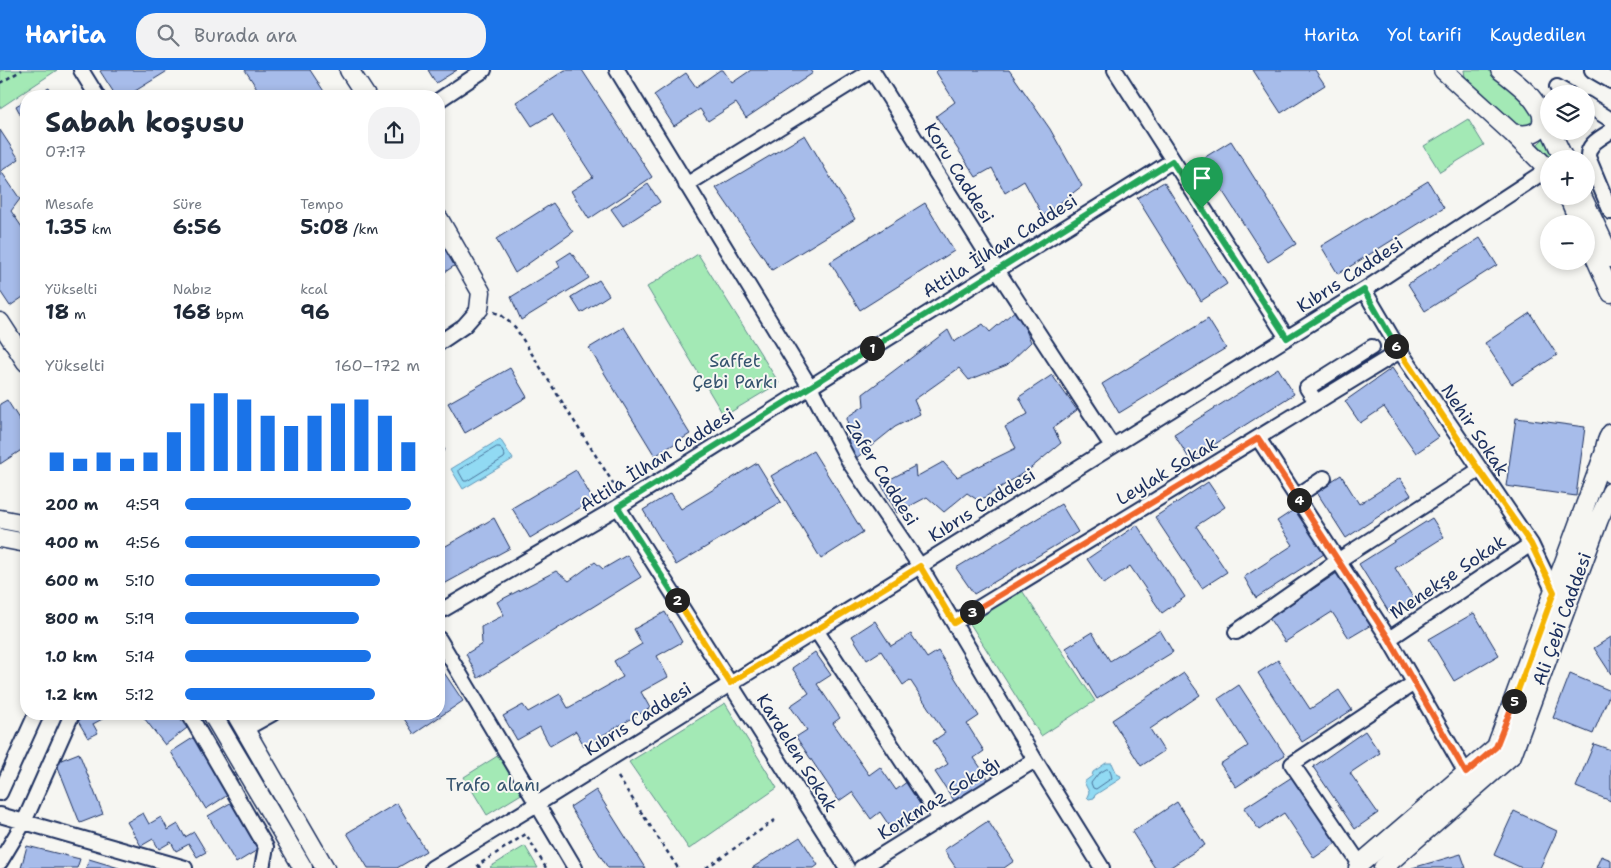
<!DOCTYPE html>
<html lang="tr">
<meta charset="utf-8">
<style>
:root{--surface:#fff;--page:#f2f2f3;--text:#1f2937;--muted:#747a83;--accent:#1a73e8}
body{margin:0;font-family:"Shantell Sans",sans-serif;background:var(--page);color:var(--text);height:100vh;display:flex;flex-direction:column;font-size:19px;white-space:nowrap}
*{box-sizing:border-box;margin:0}
p{font-size:16px;color:var(--muted)}
.icon{flex:none;width:28px;height:28px;fill:none;stroke:currentColor;stroke-width:2;stroke-linecap:round;stroke-linejoin:round}
.map{position:relative;flex:1;overflow:hidden}
.details{position:absolute;left:20px;top:20px;width:425px;height:630px;display:flex;flex-direction:column;background:var(--surface);border-radius:20px;box-shadow:0 2px 8px #0003}
.details>*{flex:none}
.tools{position:absolute;left:1540px;top:15px;display:grid;gap:10px}
.tools a{display:grid;place-items:center;width:55px;height:55px;border-radius:50%;background:var(--surface);box-shadow:0 2px 8px #0003;font-size:25px}
.pin{position:absolute;display:grid;place-items:center;width:42px;height:42px;color:#fff;margin:-51px -21px;border-radius:50% 50% 50% 0;rotate:-45deg;box-shadow:0 0 5px #0007}
.pin .icon{rotate:45deg}
.km{position:absolute;width:25px;height:25px;margin:-12px;border-radius:50%;background:#222;color:#fff;font-size:14px;line-height:25px;text-align:center}
.round{display:grid;place-items:center;flex:none;width:52px;height:52px;border-radius:20px;background:var(--page)}
.head{display:flex;align-items:center;justify-content:space-between;height:85px;padding:0 25px}
h1{font-size:28px;font-weight:700;line-height:38px}
.stats{display:grid;grid-template-columns:repeat(3,1fr);gap:8px;height:85px;padding:5px 25px}
.stats div{display:grid;align-content:center}
.stats b{font-size:21px;font-weight:700}
.stats small{font-size:14px;font-weight:400}
.stats p{font-size:14px}
.chart{height:140px;padding:10px 25px}
.chart p{display:flex;justify-content:space-between}
.chart svg{width:100%;height:90px;margin-top:5px;stroke:var(--accent);stroke-width:6}
ul{padding:0 25px;list-style:none;font-size:16px}
li{display:grid;grid-template-columns:80px 60px 1fr;align-items:center;height:38px}
li i{height:12px;border-radius:6px;background:var(--accent)}
header{display:flex;align-items:center;gap:30px;box-sizing:border-box;height:70px;padding:0 25px;background:var(--accent);color:#fff}
header strong{font-size:24px}
nav{display:flex;gap:28px;margin-inline-start:auto;font-size:18px}
.search{width:350px;height:45px;background:var(--page);display:flex;align-items:center;gap:12px;box-sizing:border-box;padding:0 18px;border-radius:20px;color:var(--muted);font-size:19px}
.map>svg:first-child{display:block}
.green{fill:#a3e9b5;stroke:#5f8c8a}
.water{fill:#91daf3;stroke:#6296b7}
.lines{fill:none;stroke-linecap:round;stroke-linejoin:round}
.shore{stroke:#4a739a;stroke-width:1}
.building{fill:#a7bcea;stroke:#1b2f5e}
.minor-casing{stroke:#1b2f5e;stroke-width:18}
.major-casing{stroke:#1b2f5e;stroke-width:21}
.path{stroke:#1b2f5e;stroke-width:2.5;stroke-dasharray:4 4;stroke-linecap:butt}
.minor{stroke:#f6f6f2;stroke-width:14}
.major{stroke:#f6f6f2;stroke-width:18}
.split-1-casing{stroke:#fff;stroke-width:10}
.split-2-casing{stroke:#fff;stroke-width:10}
.split-3-casing{stroke:#fff;stroke-width:10}
.split-4-casing{stroke:#fff;stroke-width:10}
.split-5-casing{stroke:#fff;stroke-width:10}
.split-6-casing{stroke:#fff;stroke-width:10}
.split-7-casing{stroke:#fff;stroke-width:10}
.split-1{stroke:#22a559;stroke-width:6}
.split-2{stroke:#22a559;stroke-width:6}
.split-3{stroke:#f5b400;stroke-width:6}
.split-4{stroke:#f0652b;stroke-width:6}
.split-5{stroke:#f0652b;stroke-width:6}
.split-6{stroke:#f5b400;stroke-width:6}
.split-7{stroke:#22a559;stroke-width:6}
.labels{text-anchor:middle;dominant-baseline:central;stroke-width:4;stroke-linejoin:round;paint-order:stroke}
.street-label{font-size:18px;fill:#1b2f5e;stroke:#f6f6f2}
.park-label{font-size:18px;fill:#36546f;stroke:#f6f6f2}
</style>
<header>
<strong>Harita</strong>
<div class="search"><svg class="icon" aria-label="search" viewBox="0 0 24 24"><circle cx="10" cy="10" r="6"/><path d="M15 15l6 6"/></svg>Burada ara</div>
<nav><a>Harita</a><a>Yol tarifi</a><a>Kaydedilen</a></nav>
</header>
<div class="map">
<svg width="1611" height="798" viewBox="0 0 1611 798">
<rect width="100%" height="100%" fill="#f6f6f2"/>
<filter id="ink" filterUnits="userSpaceOnUse"><feTurbulence type="fractalNoise" baseFrequency=".02" numOctaves="2"/><feDisplacementMap in="SourceGraphic" scale="10" xChannelSelector="R" yChannelSelector="G"/><feConvolveMatrix kernelMatrix="1 2 1 2 8 2 1 2 1" color-interpolation-filters="sRGB"/></filter>
<g filter="url(#ink)">
<path class="green" d="M0,0H57L0,38Z
M1464,0H1491L1519,21L1532,36L1534,52L1528,57L1521,59L1465,7Z
M1468,49L1484,75L1440,102L1424,76Z
M1546,66L1556,89H1549L1535,77Z
M698,184L779,313L724,346L647,217Z
M1021,519L1095,631L1041,666L969,552Z
M725,633L777,718L689,779L629,692Z
M499,685L523,723L487,745L464,707Z
M525,776L538,798H491L490,797Z"/>
<path class="water" d="M500,369L513,389L463,419L451,399Z
M1106,693H1112L1117,704L1121,706L1120,709L1095,725L1094,728L1089,729L1087,727L1089,722L1084,712L1092,706L1093,702Z"/>
<g class="lines">
<path class="shore" d="M497,377H500L505,386L504,388L467,411H464L459,402V400Z
M1107,699L1110,700L1112,708L1096,719L1093,718L1091,713L1098,704Z"/>
</g>
<path class="building" d="M102,0H169L127,26H116L100,1Z
M245,0H310L327,26H262Z
M428,0H457L436,13Z
M565,0H582L652,107L589,149L571,121L593,107L552,44L532,56L516,32Z
M720,0H723L732,13L751,0H811L813,3L746,48L736,33L708,51L700,39L674,56L654,25L686,3L696,17Z
M938,0H1009L1050,59L1082,116L1043,146L1024,111L1005,123L992,98L976,107L936,46L955,32L936,2Z
M1253,0H1315L1325,15L1281,43Z
M49,18L53,26H33Z
M26,30V55L16,36Z
M0,60L19,89L1,101L20,129L11,141L26,163V225L10,236L0,221Z
M805,65L855,149L772,200L716,118Z
M1231,71L1296,174L1268,192L1202,89Z
M1428,111L1444,138L1338,204L1321,176Z
M1164,112L1227,214L1201,231L1137,128Z
M648,114L660,132L623,156L611,139Z
M553,133L573,162L515,203L496,169Z
M925,133L954,181L860,240L830,192Z
M439,166L457,194L439,206Z
M1480,168L1497,195L1425,241L1408,214Z
M571,182L589,208L521,250L511,227L560,197L557,191Z
M439,209L444,216L439,220Z
M599,210L609,225L581,243L571,227Z
M1017,239L1031,272L1007,295L969,310L959,298L914,330L920,344L895,357L850,393L847,347L864,336L863,324L948,260L954,272L983,254L990,262Z
M1530,243L1557,285L1512,314L1485,273Z
M1208,249L1226,278L1119,343L1102,314Z
M624,257L690,364L655,386L589,278Z
M510,298L527,327L465,363L448,333Z
M1278,298L1294,324L1190,390L1174,364Z
M1392,298L1439,367L1416,383L1384,337L1360,353L1345,331Z
M1052,305L1077,340L1053,358L1061,373L1031,398L979,431L967,423L944,442L927,427L897,443L881,414L915,396L916,407L943,392L957,407L1016,378L1005,357L1028,344L1019,327Z
M7,330L26,360V377L0,394V334Z
M1516,348L1585,357L1576,426L1506,416Z
M439,370L445,380L439,384Z
M813,381L863,462L821,489L771,406Z
M757,393L781,432L676,495L643,440L671,423L681,439Z
M576,400L593,430L530,468L512,438Z
M1341,405L1359,434L1400,408L1411,425L1346,468L1316,421Z
M1208,412L1225,437L1196,456L1227,502L1202,518L1155,447Z
M1061,434L1078,462L974,524L956,498Z
M1295,439L1324,484L1256,528L1244,507L1293,475L1277,451Z
M494,448L510,478L444,514L439,504V480Z
M1432,448L1444,467L1395,498L1414,529L1390,544L1359,494Z
M1137,455L1185,527L1162,543L1130,496L1104,514L1087,489Z
M627,485L641,507L478,608L466,584L482,574L481,557L504,545L497,532L556,501L569,511L595,492L603,499Z
M1337,503L1371,555L1349,568L1332,542L1285,572L1269,548Z
M665,542L682,572L657,586L668,607L641,622L650,638L584,676L576,661L550,676L540,657L517,670L503,646L523,635L528,642L560,624L568,638L623,607L614,591L642,574L634,559Z
M1474,543L1499,585L1454,611L1429,569Z
M875,551L891,576L911,564L927,588L938,581L979,646L967,654L984,681L974,688L989,710L955,732L935,702L948,694L933,671L945,663L910,610L903,615L881,581L867,590L852,566Z
M1160,560L1173,582L1097,629L1066,578L1092,562L1110,591Z
M1611,567V604L1594,578Z
M815,582L831,605L817,614L840,648L833,653L869,705L880,697L896,720L908,711L929,741L895,764L880,742L871,749L852,722L839,731L796,667L807,660L790,636L809,623L792,598Z
M1278,590L1310,639L1339,620L1352,640L1302,672L1258,603Z
M439,595L463,631L414,664L401,644H439Z
M1184,603L1200,625L1150,659L1164,681L1141,696L1112,650Z
M1570,604L1611,621L1593,664L1553,648Z
M1239,615L1285,685L1236,717L1220,694L1248,676L1218,629Z
M84,644H102L104,648L93,654L98,663L88,668L78,651L86,646Z
M141,644H176L187,658L165,675Z
M1365,661L1380,683L1350,703L1378,743L1355,759L1313,697Z
M196,666L231,723L206,739L171,682Z
M1594,674L1611,680V731L1576,717Z
M79,683L103,744L80,753L56,692Z
M1292,707L1336,773L1314,788L1284,743L1259,760L1244,738Z
M596,720L645,798H608L570,737Z
M232,732L259,779L236,793L208,746Z
M1177,732L1205,775L1169,798H1155L1132,762Z
M397,733L426,781L397,798H368L347,763Z
M1514,741L1557,761L1540,798H1522L1494,785Z
M143,743L149,754L161,747L168,760L178,754L185,767L194,762L206,782L197,787L189,774L176,781L171,772L159,779L153,769L141,776L127,752Z
M988,751L1014,791L1004,798H956L944,780Z
M800,767L818,795L814,798H752Z
M27,776L80,789L77,798H21Z
M1461,784L1466,798H1412Z
M1601,786L1611,790V798H1596Z
M89,789L119,798H86Z"/>
<g class="lines">
<g class="minor-casing">
<path id="minor" d="M81,0L97,26
M617,0L810,317L850,393L920,496L1035,690L1102,798
M872,0L997,200L1112,376
M1115,0L1287,268
M1592,0L1611,11
M1557,17L1569,24
M439,30L484,0
M1586,34L1611,50
M1611,61C1601,68 1587,74 1588,87L1611,142
M686,115L872,0
M1364,220L1400,281L1531,474L1554,522
M439,273L464,256L479,239
M1316,332L1307,318L1372,277
M1258,368L1389,569
M1297,426L1324,408
M618,437L847,798
M439,542L618,437L1172,91
M954,553L1400,281
M816,560L940,749
M1236,562L1339,490L1479,400
M439,569L575,798
M189,644L266,777L262,798
M245,659L272,644
M1466,703L1389,569L1531,474
M0,723L36,644
M0,745L185,798
M0,792L24,752L72,644
M1360,794L1292,694L1414,613
M432,798L537,734L1364,220L1548,99
M861,798L1035,690"/>
</g>
<g class="major-casing">
<path id="major" d="M349,0L366,26
M1443,0L1512,63L1549,100
M1500,0C1526,20 1534,26 1549,57
M1551,61L1564,89
M1512,63C1530,67 1549,62 1540,39
M1568,126L1580,154
M1582,126L1611,188
M439,149L481,222L479,239
M1586,167L1611,223
M0,252L26,292
M1611,363C1602,377 1603,389 1611,404
M0,449L26,454
M0,468L26,473
M212,644L303,798
M236,644L325,798
M1358,798L1360,794L1496,677L1604,384
M1383,798L1512,685L1599,449L1611,422"/>
</g>
<path class="path" d="M0,13L22,0
M494,242L501,245L515,257L618,421
M618,707L678,798
M480,798L478,795L526,764L546,798
M706,798L778,748"/>
<use href="#minor" class="minor"/>
<use href="#major" class="major"/>
</g>
</g>
<g class="lines" filter="url(#ink)">
<g class="split-1-casing">
<path id="split-1" d="M872,278L1172,91L1202,138"/>
</g>
<g class="split-2-casing">
<path id="split-2" d="M677,530L618,437L872,278"/>
</g>
<g class="split-3-casing">
<path id="split-3" d="M677,530L730,613L920,496L954,553L972,542"/>
</g>
<g class="split-4-casing">
<path id="split-4" d="M972,542L1258,368L1299,430"/>
</g>
<g class="split-5-casing">
<path id="split-5" d="M1299,430L1389,569L1466,703L1496,677L1514,631"/>
</g>
<g class="split-6-casing">
<path id="split-6" d="M1396,276L1479,400L1531,474L1554,522L1514,631"/>
</g>
<g class="split-7-casing">
<path id="split-7" d="M1202,138L1287,268L1364,220L1396,276"/>
</g>
<use href="#split-1" class="split-1"/>
<use href="#split-2" class="split-2"/>
<use href="#split-3" class="split-3"/>
<use href="#split-4" class="split-4"/>
<use href="#split-5" class="split-5"/>
<use href="#split-6" class="split-6"/>
<use href="#split-7" class="split-7"/>
</g>
<g class="labels">
<g class="street-label">
<text transform="translate(959 103) rotate(58)">Koru Caddesi</text>
<text transform="translate(1000 176) rotate(-32)">Attila İlhan Caddesi</text>
<text transform="translate(1350 205) rotate(-33)">Kıbrıs Caddesi</text>
<text transform="translate(1475 360) rotate(56)">Nehir Sokak</text>
<text transform="translate(657 390) rotate(-32)">Attila İlhan Caddesi</text>
<text transform="translate(1167 401) rotate(-31)">Leylak Sokak</text>
<text transform="translate(882 403) rotate(58)">Zafer Caddesi</text>
<text transform="translate(982 435) rotate(-32)">Kıbrıs Caddesi</text>
<text transform="translate(1448 507) rotate(-34)">Menekşe Sokak</text>
<text transform="translate(1562 549) rotate(-70)">Ali Çebi Caddesi</text>
<text transform="translate(638 649) rotate(-32)">Kıbrıs Caddesi</text>
<text transform="translate(797 683) rotate(58)">Kardelen Sokak</text>
<text transform="translate(939 728) rotate(-32)">Korkmaz Sokağı</text>
</g>
<g class="park-label">
<text x="735" y="291">Saffet<tspan x="735" dy="21">Çebi Parkı</tspan></text>
<text x="493" y="715">Trafo alanı</text>
</g>
</g>
</svg>
<div class="tools">
<a><svg class="icon" aria-label="layers" viewBox="0 0 24 24"><path d="M12 4l9 5-9 5-9-5zM3 14l9 5 9-5"/></svg></a>
<a>+</a>
<a>−</a>
</div>
<div class="pin" style="left:1202px;top:138px;background:#1e9e55"><svg class="icon" aria-label="arrive" viewBox="0 0 24 24"><path d="M6 21V4h12l-3 4 3 4H6"/></svg></div>
<b class="km" style="left:872px;top:278px">1</b>
<b class="km" style="left:677px;top:530px">2</b>
<b class="km" style="left:972px;top:542px">3</b>
<b class="km" style="left:1299px;top:430px">4</b>
<b class="km" style="left:1514px;top:631px">5</b>
<b class="km" style="left:1396px;top:276px">6</b>
<section class="details">
<div class="head"><div><h1>Sabah koşusu</h1><p>07:17</p></div><a class="round"><svg class="icon" aria-label="share" viewBox="0 0 24 24"><path d="M12 15V3M7 8l5-5 5 5M5 13v7h14v-7"/></svg></a></div>
<div class="stats">
<div><p>Mesafe</p><b>1.35<small> km</small></b></div>
<div><p>Süre</p><b>6:56</b></div>
<div><p>Tempo</p><b>5:08<small> /km</small></b></div>
</div>
<div class="stats">
<div><p>Yükselti</p><b>18<small> m</small></b></div>
<div><p>Nabız</p><b>168<small> bpm</small></b></div>
<div><p>kcal</p><b>96</b></div>
</div>
<div class="chart"><p><span>Yükselti</span>160–172 m</p>
<svg viewBox="0 0 160 44" preserveAspectRatio="none"><path d="M5 44V35M15 44V38M25 44V35M35 44V38M45 44V35M55 44V25M65 44V11M75 44V6M85 44V9M95 44V17M105 44V22M115 44V17M125 44V11M135 44V9M145 44V17M155 44V30"/></svg>
</div>
<ul>
<li><b>200 m</b>4:59<i style="width:96%"></i></li>
<li><b>400 m</b>4:56<i style="width:100%"></i></li>
<li><b>600 m</b>5:10<i style="width:83%"></i></li>
<li><b>800 m</b>5:19<i style="width:74%"></i></li>
<li><b>1.0 km</b>5:14<i style="width:79%"></i></li>
<li><b>1.2 km</b>5:12<i style="width:81%"></i></li>
</ul>
</section>
</div>
